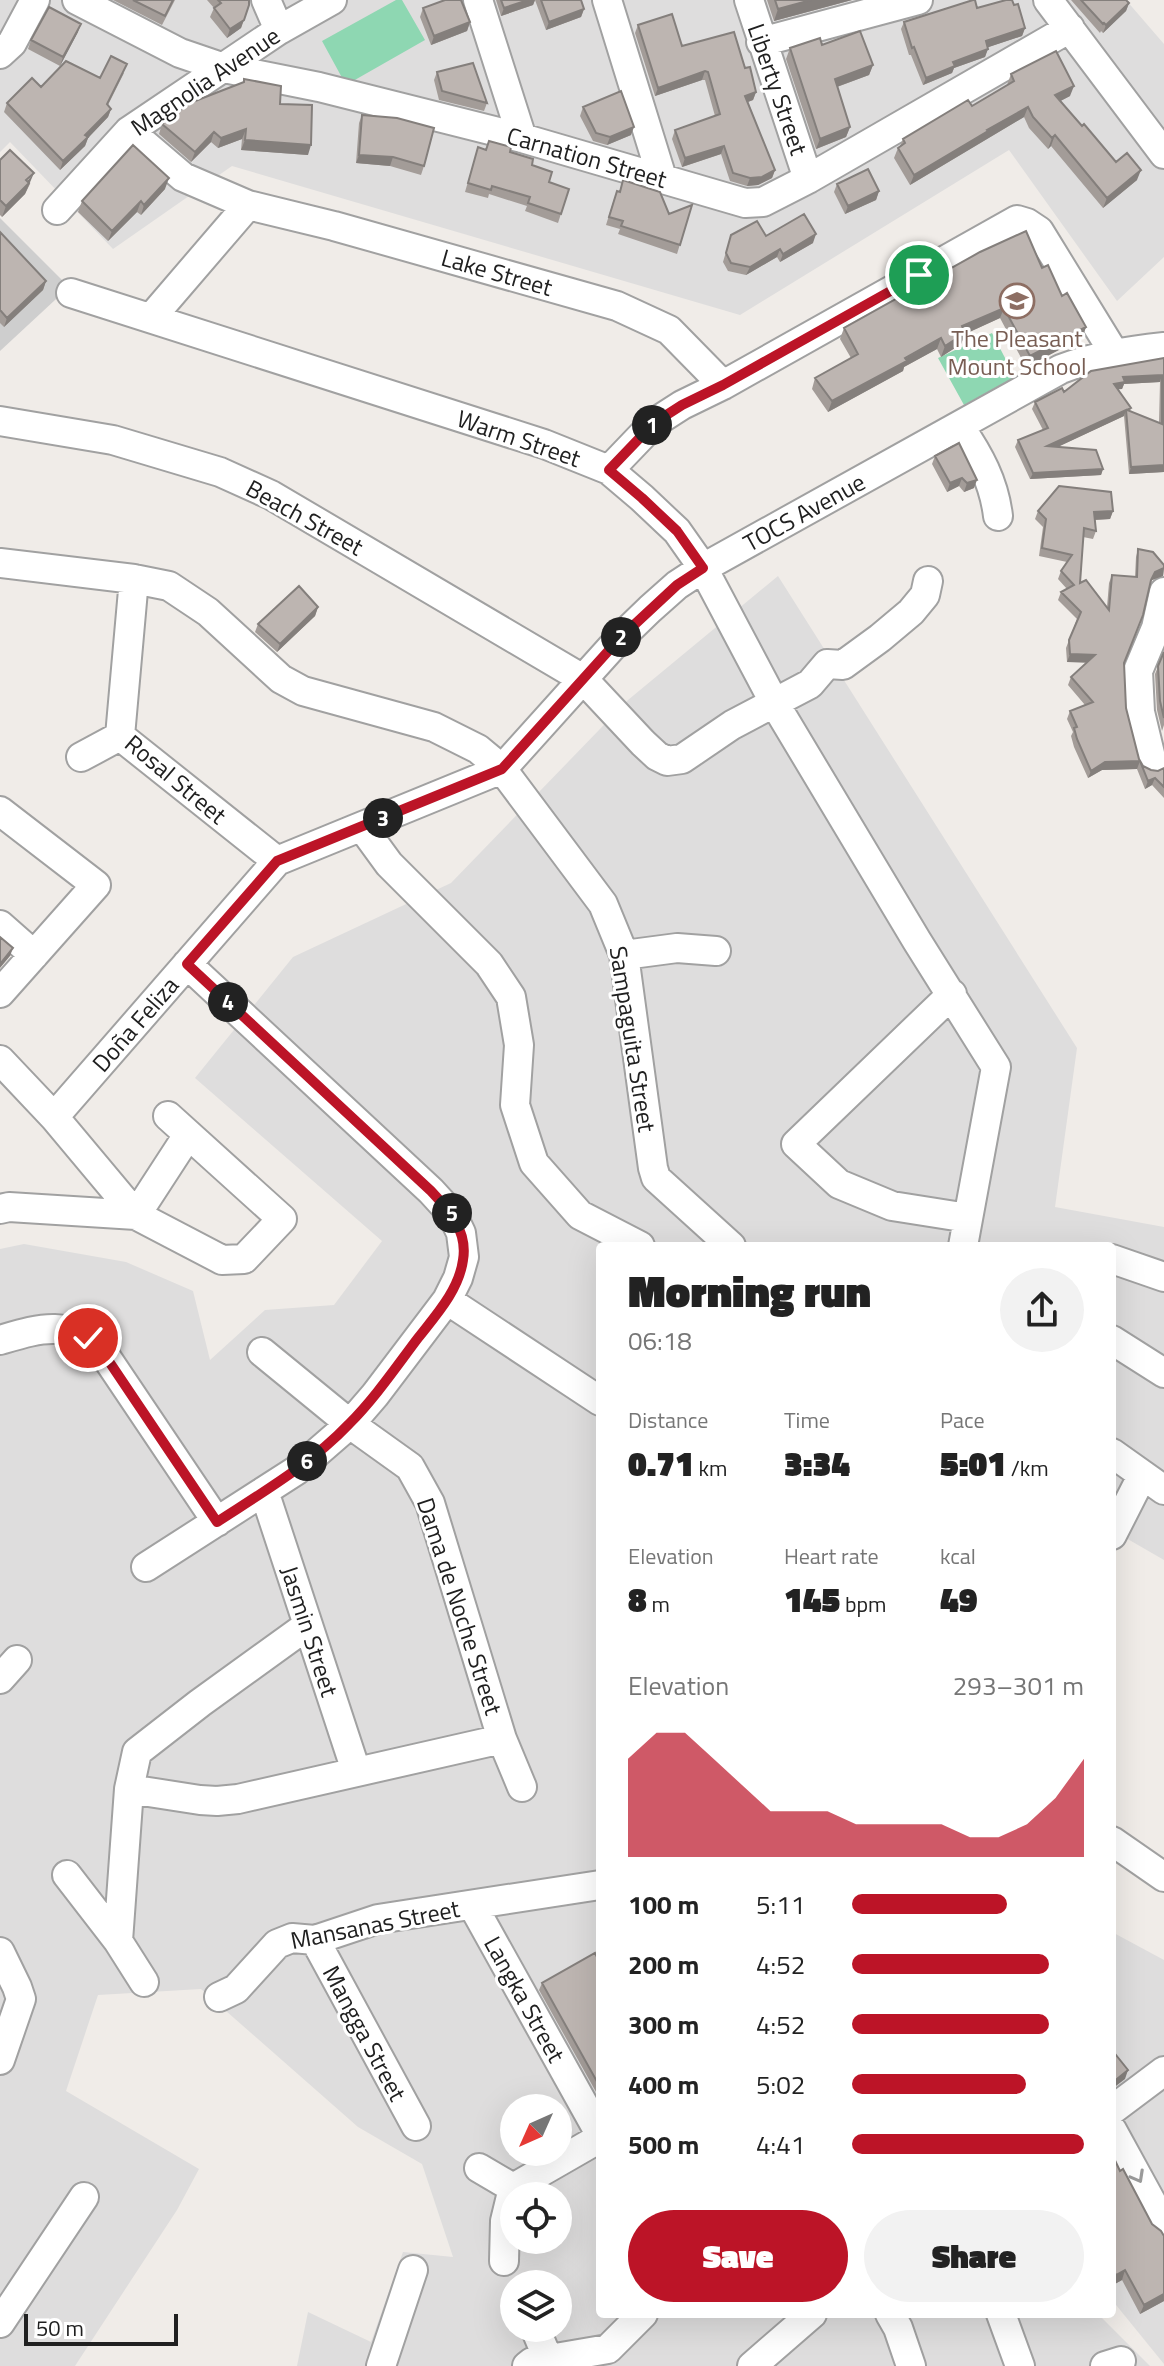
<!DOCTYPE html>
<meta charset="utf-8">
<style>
:root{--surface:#fff;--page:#f2f2f2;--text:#222;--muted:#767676;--accent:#bc1427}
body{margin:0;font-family:"Titillium Web",sans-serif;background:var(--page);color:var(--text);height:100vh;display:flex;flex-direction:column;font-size:30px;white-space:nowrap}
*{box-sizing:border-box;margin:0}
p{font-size:26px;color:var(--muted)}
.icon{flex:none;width:44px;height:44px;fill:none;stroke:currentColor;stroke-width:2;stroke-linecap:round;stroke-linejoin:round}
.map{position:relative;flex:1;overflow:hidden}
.drawer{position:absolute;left:596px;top:1242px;width:520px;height:1076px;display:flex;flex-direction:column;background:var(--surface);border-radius:8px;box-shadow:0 8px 32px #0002}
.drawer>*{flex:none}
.needle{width:52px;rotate:225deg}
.tools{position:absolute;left:500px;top:2094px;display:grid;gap:16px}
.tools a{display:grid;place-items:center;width:72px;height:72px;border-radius:50%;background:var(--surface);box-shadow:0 8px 32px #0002;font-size:40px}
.scale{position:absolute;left:24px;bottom:20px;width:154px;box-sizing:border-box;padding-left:8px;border:4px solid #202020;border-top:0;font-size:22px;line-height:28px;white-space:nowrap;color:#202020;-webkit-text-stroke:6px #fff;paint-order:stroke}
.pin{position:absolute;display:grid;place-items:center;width:68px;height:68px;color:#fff;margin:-34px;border:4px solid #fff;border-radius:50%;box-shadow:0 2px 8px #0007}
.km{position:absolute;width:40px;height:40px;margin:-20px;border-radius:50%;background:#222;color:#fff;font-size:22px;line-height:40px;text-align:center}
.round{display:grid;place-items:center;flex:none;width:84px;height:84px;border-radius:42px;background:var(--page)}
.summary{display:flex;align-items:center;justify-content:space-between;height:136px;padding:0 32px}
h1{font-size:44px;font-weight:800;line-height:60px}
.stats{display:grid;grid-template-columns:repeat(3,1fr);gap:12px;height:136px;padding:8px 32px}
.stats div{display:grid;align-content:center}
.stats b{font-size:34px;font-weight:800}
.stats small{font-size:22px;font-weight:400}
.stats p{font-size:22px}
.chart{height:224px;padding:16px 32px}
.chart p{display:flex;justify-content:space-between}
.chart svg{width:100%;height:144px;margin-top:8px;fill:var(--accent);opacity:.7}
.button{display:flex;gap:16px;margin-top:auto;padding:16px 32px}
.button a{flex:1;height:92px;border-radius:48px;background:var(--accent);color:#fff;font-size:32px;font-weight:800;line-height:92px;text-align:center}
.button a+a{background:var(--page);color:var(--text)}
ul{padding:0 32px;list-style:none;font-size:26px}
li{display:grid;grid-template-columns:128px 96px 1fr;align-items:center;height:60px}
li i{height:20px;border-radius:10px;background:var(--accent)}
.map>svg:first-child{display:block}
.residential{fill:#dedddd;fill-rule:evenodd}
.religious{fill:#cecece}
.pitch{fill:#8ed7b2}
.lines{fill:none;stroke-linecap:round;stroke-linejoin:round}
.minor-casing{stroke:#a1a1a1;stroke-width:32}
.minor{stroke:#fff;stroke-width:28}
.wall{fill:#a39c98;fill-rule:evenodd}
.shaded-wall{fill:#847f7c}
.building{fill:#bdb5b1;stroke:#847f7c;stroke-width:2;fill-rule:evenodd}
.oneway{stroke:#9b9b9b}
.route-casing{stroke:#fff;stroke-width:16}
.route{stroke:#bc1427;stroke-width:10}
.labels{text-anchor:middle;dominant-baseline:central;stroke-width:6;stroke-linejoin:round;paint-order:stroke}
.street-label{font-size:24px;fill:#202020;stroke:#fff}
.education-label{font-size:24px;fill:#785e54;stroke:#fff}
</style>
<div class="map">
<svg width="1164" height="2366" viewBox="0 0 1164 2366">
<rect width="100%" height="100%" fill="#f0ece8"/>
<path class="residential" d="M0,0H1126L1164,44V257L1117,301L1009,150L740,315L232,166L113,249L10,142L0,152Z
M778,576L1077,1048L1055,1207L1164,1227V1560L1112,1530V1246H600V2314H1098L1150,2366H297L308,2312L371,2342L403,2252L453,2257L422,2164L358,2127L201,1989L98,1995L66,2091L199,2169L177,2210L75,2366H0V1249L24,1244L126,1262L193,1291L210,1360L265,1310L334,1305L382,1241L195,1078L293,957L451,883L628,700ZM514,2108H558V2152H514ZM514,2196H558V2240H514ZM514,2284H558V2328H514Z
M1112,1932L1164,1960V2364L1112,2300Z"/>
<path class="religious" d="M0,218L69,287L0,351Z"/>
<path class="pitch" d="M396,0H402L425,40L346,85L322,41Z
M992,333L1015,377L964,405L938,358Z"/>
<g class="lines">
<g class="minor-casing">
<path id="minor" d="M77,0L180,53L224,68L319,87L522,138L745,203L763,202L808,179L1070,28
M266,0L279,30
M478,0L522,138
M607,0L662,178
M749,0L808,179
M1048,0L1164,154
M761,42L918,0
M0,54L12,43L35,0
M129,131L183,177L248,205L334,226L617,306L669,330L723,385
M57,210L129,131L279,30L332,0
M71,293L544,444L609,470L642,498L677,531L703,568L775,704L917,941L996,1067L963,1246
M151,318L248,205
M0,421L113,440L220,472L271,495L583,679L643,743L657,756L667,761L682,759L732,725L810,684L827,664L843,665L880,638L911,612L925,595L928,581
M960,427C979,455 994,482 998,516
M609,470L654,423L682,405L723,385L1017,220L1027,223L1039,231L1114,353
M0,563L134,579L169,586L208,612L281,679L303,691L434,727L478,749L502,769L603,904L624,955L653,1168L656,1178L731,1246
M120,736L277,861
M120,736L134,579
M81,757L120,736
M1152,762L1140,712L1138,671L1156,628L1164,592
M0,811L96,885L0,993
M362,827L389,864L489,964L511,997L519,1045L515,1105L534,1163L580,1215L640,1246
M0,925L34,955
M624,955L677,948L716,951
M952,994L796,1144L839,1184L892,1206L968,1218
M0,1060L54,1117L136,1215L222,1260L244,1259L282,1219L168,1116
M54,1117L277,861L502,769L620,638L650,609L677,585L703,568L1061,369C1095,356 1128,351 1164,347
M0,1209L9,1207L136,1215L188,1135
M1112,1259L1164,1277
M447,1300L600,1401
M0,1340C41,1328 68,1319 102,1351L217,1522
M1112,1340L1164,1373
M262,1352L350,1424L410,1467L430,1503L502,1739L522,1787
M1112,1453L1164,1490
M264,1491L356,1771
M1112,1535L1142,1476
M146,1567L297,1470L350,1424L375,1395L447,1300L458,1278L464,1257L461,1233L452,1214L431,1191L187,964
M0,1679L17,1660
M129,1789L200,1800L217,1801L238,1799L502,1739
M1112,1841L1164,1877
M67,1875L118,1941L144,1982
M473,1906L600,2134
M315,1940L416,2126
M118,1941L129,1789L137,1752L200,1703L308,1625
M0,1952L17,1987L21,1999L0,2060
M219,1997L236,1989L277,1944L292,1938L315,1940L378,1919L600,1885
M1112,2110L1164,2071
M1112,2130L1164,2225
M479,2168L513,2188
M504,2261L505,2221L513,2188L600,2138
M890,2314L898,2328L911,2366
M1001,2314L1020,2366
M0,2323L84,2197
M535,2328L548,2359
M381,2366L413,2270
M527,2366L532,2362L608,2349L643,2314
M752,2366L812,2314
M1105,2366L1121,2361"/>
</g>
<use href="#minor" class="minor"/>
</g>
<path class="wall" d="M113,0H175L162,25Z
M207,0H249L241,28L227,38L210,17L214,8Z
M496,0H535L533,5L501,16Z
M535,0H581L584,9L581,17L546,30Z
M767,0H852L774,21Z
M1071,0H1126L1129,3L1126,11L1103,33L1101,31L1100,33Z
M1014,5L1025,28L1022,36L988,47L985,57L954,68L952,73L923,85L911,55H909L901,29L904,22L977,8Z
M423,8L470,22L467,31L431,45L420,17Z
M638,25L682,46L745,68L756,92L753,100L748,102L775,170L772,178L758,185L747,186L730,181L721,154L682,167L672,139L675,130L715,116L705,80H702L655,96L635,33Z
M78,32L60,66L28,49L31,40Z
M822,45L873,65L869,75L837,87L850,127L846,137L816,149L786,59L790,48Z
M437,72L487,103L484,111L439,100L434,80Z
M124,73L108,105L111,109L108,117L88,138L85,146L60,170L4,112L7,103L41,87L100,78Z
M1011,74L1070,96L1060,101L1116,162L1137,180L1103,208L1051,146L1048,149L1029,128L1024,117L910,185L894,158L898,148L900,146L903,139L972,106L1007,85Z
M244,79L280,104L308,155L241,150L242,139L218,148L211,142L191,162L159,134L162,124L243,82Z
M583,107L631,135L607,145L593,141L580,116Z
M362,115L424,166L421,175L390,166L356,163L359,123Z
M478,147L486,150L510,152L532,165L549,182L569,189L558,223L525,211L527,206L489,194L488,198L465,192Z
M0,160L30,184L25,194L2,217L0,215Z
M837,184L879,191L876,200L845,214L834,192Z
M165,189L141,215L137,212L108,241L78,212L82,201Z
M614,199L669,214L692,205L677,254L618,234L620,229L606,225Z
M0,232L46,281L43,290L4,327L0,323Z
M731,235L766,236L813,243L780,262L777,257L746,275L728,271L723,262Z
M1042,268L1062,296L1086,327L1082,338L1026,367L1000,318L965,334L961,344L941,357L937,349L904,367L903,371L828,412L812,389L815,378L851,358L840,339L844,328Z
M1164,358V472L1129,474L1124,416L1057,447L1103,469L1101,475L1030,479L1015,447L1018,440L1043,430L1032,409L1035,402ZM1160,382L1159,423L1130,411L1131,408L1118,389H1122L1124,384Z
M935,456L974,488L964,492L959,486L947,492L932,464Z
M1038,511H1113L1110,519L1095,520L1096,531L1093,539L1083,537L1080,583L1107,607L1109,583L1112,575L1135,577L1136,557L1138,549L1164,565L1163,576L1152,580L1149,584L1124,664L1126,708L1139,759L1143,766L1151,770L1158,771L1164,768V798L1152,785L1145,789L1137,769L1102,770L1088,778L1074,747L1071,736L1073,732L1067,719L1070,711L1085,705L1068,685L1071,677L1087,662H1067L1066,648L1077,619L1058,600L1061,592L1067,589L1058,579L1061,571L1067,562L1039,556L1043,527L1035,519Z
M318,607L315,616L277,652L255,632L258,624Z
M1164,652V725L1162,731L1157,710L1155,674Z
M600,1963V2099L539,1990L542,1983Z
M1112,2154L1164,2301L1140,2314L1122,2280L1113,2285L1112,2283Z"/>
<path class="shaded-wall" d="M528,0H535L533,5L501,16L504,8Z
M811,0H852L774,21L778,9Z
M1129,3L1126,11L1103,33L1106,25Z
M584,9L581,17L546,30L549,22Z
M244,20L241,28L227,38L230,29Z
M470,22L467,31L431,45L434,36Z
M81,24L78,32L60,66L63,57Z
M1025,28L1022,36L983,49L986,41Z
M988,49L985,57L954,68L952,73L923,85L926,78L953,62Z
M873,65L869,75L831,89L835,79Z
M705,71L702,80L655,96L658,88Z
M1074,86L1070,96L1051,106L1055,95Z
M756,92L753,100L742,104L745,96Z
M1028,107L1024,117L910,185L914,175L987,130Z
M111,109L108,117L88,138L85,146L60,170L63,161L85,135Z
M634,127L631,135L607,145L610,137Z
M850,127L846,137L816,149L820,139Z
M246,129L242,139L218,148L221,138Z
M214,132L211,142L191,162L195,152Z
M1055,135L1051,146L1048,149L1052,138Z
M245,140L311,145L308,155L241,150Z
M724,146L721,154L682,167L685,158Z
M359,155L393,157L390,166L356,163Z
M775,170L772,178L758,185L747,186L750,178Z
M1141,170L1137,180L1103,208L1107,198Z
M34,173L25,194L2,217L6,206Z
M169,178L165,189L141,215L144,205Z
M879,191L876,200L845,214L848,206Z
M141,201L137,212L108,241L112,231Z
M816,234L813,243L780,262L783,254Z
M780,249L777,257L746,275L750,267Z
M46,281L43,290L4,327L7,318Z
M1004,308L1000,318L965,334L961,344L941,357L945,346L962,326Z
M1086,327L1082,338L1026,367L1030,356Z
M941,338L937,349L904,367L903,371L828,412L832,401Z
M1162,375L1160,382L1124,384L1122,389L1112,390L1114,384L1123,377Z
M1126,410L1124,416L1045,453L1047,446Z
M1164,465V472L1129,474L1131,467Z
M1103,469L1101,475L1030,479L1033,473Z
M962,478L959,486L947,492L950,483Z
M977,480L974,488L964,492L967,483Z
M1113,511L1110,519L1091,520L1094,512Z
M1164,568L1163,576L1152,580L1148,588L1155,572Z
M318,607L315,616L277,652L280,644Z
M1070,654L1095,655L1092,663L1067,662Z
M1140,761L1137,769L1102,770L1088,778L1091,771L1105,762Z
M1155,778L1152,785L1145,789L1148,781Z
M13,948L10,956L0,968V964Z
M1128,2070L1125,2079L1112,2089V2083Z
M1125,2270L1122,2280L1113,2285L1116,2275Z
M1164,2294V2301L1140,2314L1144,2305Z"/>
<path class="building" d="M133,0H173L165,16Z
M218,0H249V5L244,20L230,29L214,8L221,3Z
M445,0H461L470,22L434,36L423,8Z
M501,0H528L504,8Z
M541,0H581L584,9L549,22Z
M775,0H811L778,9Z
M973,0H975L977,8L1006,0H1012L1014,5L1018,4L1025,28L986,41L988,49L953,62L955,66L926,78L914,47L912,48L904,22Z
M1081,0H1126L1129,3L1106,25L1104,23L1103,24Z
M49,7L81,24L63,57L31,40Z
M672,14L682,46L734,32L745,68L750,67L756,92L745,96L775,170L762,177L750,178L733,173L724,146L685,158L675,130L720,114L708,72L705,71L658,88L638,25Z
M860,31L873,65L835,79L850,127L820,139L790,48L820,38L822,45Z
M1056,51L1074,86L1055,95L1082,126L1084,124L1116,162L1127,153L1141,170L1107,198L1055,135L1052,138L1033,117L1028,107L987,130L988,131L914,175L898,148L905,143L903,139L968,100L972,106L1014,81L1011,74Z
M111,56L127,64L107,104L111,109L85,135L88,137L63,161L7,103L32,78L41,87L66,61L100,78Z
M473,63L487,103L442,91L437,72Z
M244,79L281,86L280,104L312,105L311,145L245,140L246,129L221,138L214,132L195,152L162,124L190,103L244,82Z
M621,91L634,127L610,137L596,133L583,107Z
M362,115L397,118L434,128L424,166L393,157L359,155Z
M489,141L511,147L510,152L533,159L532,165L552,172L549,182L569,189L561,214L528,203L530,197L492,186L491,190L468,183L478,147L486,150Z
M133,145L169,178L144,205L141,201L112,231L82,201Z
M10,150L34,173L26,180L29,183L6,206L0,200V160Z
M868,169L879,191L848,206L837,184Z
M623,180L660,192L669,214L692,205L680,245L621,226L623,221L609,217L617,191L620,192Z
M804,214L816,234L783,254L780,249L750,267L731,263L726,253L731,235L757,221L766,236Z
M1026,231L1042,268L1048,265L1062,296L1067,293L1086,327L1030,356L1004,308L962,326L965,333L945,346L941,338L905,358L907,361L832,401L815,378L858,354L844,328L980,252Z
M0,232L46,281L7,318L0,310Z
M1164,358V465L1131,467L1126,410L1047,446L1096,450L1103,469L1033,473L1018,440L1048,428L1035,402L1062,388L1064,392L1091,371ZM1162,375V424L1127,410L1131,408L1114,384L1125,382L1123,377Z
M959,443L977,480L967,483L962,478L950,483L935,456Z
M1059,486L1111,492L1113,511L1094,512L1096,531L1084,528L1080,583L1086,580L1109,610L1112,575L1137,577L1138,549L1153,552L1164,565V568L1155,572L1151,580L1143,615L1124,663L1126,708L1139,759L1143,766L1151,770L1158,771L1164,768V787L1155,778L1148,781L1140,761L1105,762L1091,771L1077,739L1074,728L1077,727L1070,711L1093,702L1071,677L1095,655L1070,654L1069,640L1081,612L1061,592L1074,585L1061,571L1072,555L1042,548L1046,519L1038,511Z
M299,586L318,607L280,644L258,624Z
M1164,652V718L1160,701L1158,666Z
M0,937L13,948L0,964Z
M595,1953L600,1963V2087L542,1983Z
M1112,2050L1128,2070L1112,2083Z
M1112,2154L1120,2171L1123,2169L1152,2224L1161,2231L1164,2236V2294L1144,2305L1125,2270L1116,2275L1112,2268Z"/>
<defs><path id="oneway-chevron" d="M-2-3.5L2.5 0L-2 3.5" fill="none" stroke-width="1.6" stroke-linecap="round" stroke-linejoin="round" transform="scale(2)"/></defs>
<use class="oneway" href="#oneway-chevron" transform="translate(1138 2177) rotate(61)"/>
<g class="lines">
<g class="route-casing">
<path id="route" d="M88,1338L102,1351L217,1522C263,1492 311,1464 349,1424C375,1398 396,1367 418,1338C436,1315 459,1290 463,1260C468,1231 449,1210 431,1191L187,964L277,861L502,769L620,638L677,585L703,568L677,531L642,498L609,470L654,423L682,405L723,385L919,275"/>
</g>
<use href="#route" class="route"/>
</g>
<defs>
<g id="school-ring" transform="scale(1.8)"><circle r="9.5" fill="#fff" stroke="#8d6e63" stroke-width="1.5"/><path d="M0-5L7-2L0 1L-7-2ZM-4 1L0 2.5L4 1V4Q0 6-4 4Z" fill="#8d6e63"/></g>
</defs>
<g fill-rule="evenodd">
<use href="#school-ring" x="1017" y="301"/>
</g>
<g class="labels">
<g class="street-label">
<text transform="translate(205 81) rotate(-34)">Magnolia Avenue</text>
<text transform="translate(778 89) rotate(71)">Liberty Street</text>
<text transform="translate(587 157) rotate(16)">Carnation Street</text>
<text transform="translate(497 272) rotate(16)">Lake Street</text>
<text transform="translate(519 438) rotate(19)">Warm Street</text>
<text transform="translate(804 512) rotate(-29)">TOCS Avenue</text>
<text transform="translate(305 517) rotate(29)">Beach Street</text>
<text transform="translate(176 779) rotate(40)">Rosal Street</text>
<text transform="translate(135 1024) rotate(-49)">Doña Feliza</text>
<text transform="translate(633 1039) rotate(81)">Sampaguita Street</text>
<text transform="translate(460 1606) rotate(72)">Dama de Noche Street</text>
<text transform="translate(310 1631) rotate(72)">Jasmin Street</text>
<text transform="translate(375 1924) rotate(-11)">Mansanas Street</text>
<text transform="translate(525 1999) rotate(61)">Langka Street</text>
<text transform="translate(365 2033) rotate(62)">Mangga Street</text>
</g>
<g class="education-label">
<text x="1017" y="338">The Pleasant<tspan x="1017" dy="28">Mount School</tspan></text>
</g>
</g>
</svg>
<div class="tools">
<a><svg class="needle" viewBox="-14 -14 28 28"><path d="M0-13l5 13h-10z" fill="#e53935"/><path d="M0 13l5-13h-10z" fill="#767676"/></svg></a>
<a><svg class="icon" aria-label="locate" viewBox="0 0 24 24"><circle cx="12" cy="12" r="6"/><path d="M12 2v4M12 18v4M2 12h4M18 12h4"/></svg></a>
<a><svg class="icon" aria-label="layers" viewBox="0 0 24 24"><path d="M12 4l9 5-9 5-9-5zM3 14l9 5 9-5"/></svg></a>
</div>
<div class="scale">50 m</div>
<div class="pin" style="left:919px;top:275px;background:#1e9e55"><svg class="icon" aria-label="arrive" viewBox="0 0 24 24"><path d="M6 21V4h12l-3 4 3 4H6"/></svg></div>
<div class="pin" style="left:88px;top:1338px;background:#d93025"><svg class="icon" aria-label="check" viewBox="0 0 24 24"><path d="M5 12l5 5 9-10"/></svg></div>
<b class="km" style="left:652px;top:425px">1</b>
<b class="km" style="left:621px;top:637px">2</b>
<b class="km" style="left:383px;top:818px">3</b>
<b class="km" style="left:228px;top:1002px">4</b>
<b class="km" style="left:452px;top:1213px">5</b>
<b class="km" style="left:307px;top:1461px">6</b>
<section class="drawer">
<div class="summary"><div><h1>Morning run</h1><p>06:18</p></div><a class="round"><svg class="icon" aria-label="share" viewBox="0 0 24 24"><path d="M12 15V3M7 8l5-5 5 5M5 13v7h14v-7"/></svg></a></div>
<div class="stats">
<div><p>Distance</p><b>0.71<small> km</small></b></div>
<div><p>Time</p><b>3:34</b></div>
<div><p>Pace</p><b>5:01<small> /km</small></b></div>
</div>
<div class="stats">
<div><p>Elevation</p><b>8<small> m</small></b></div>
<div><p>Heart rate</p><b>145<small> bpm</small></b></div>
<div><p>kcal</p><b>49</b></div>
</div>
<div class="chart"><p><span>Elevation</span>293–301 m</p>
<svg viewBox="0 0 160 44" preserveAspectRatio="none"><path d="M0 44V14L10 6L20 6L30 14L40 22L50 30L60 30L70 30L80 34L90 34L100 34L110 34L120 38L130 38L140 34L150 26L160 14V44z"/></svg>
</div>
<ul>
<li><b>100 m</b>5:11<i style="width:67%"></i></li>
<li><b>200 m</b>4:52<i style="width:85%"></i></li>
<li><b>300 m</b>4:52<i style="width:85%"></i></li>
<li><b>400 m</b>5:02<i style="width:75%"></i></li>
<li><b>500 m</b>4:41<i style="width:100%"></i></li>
</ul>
<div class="button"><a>Save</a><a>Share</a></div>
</section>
</div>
